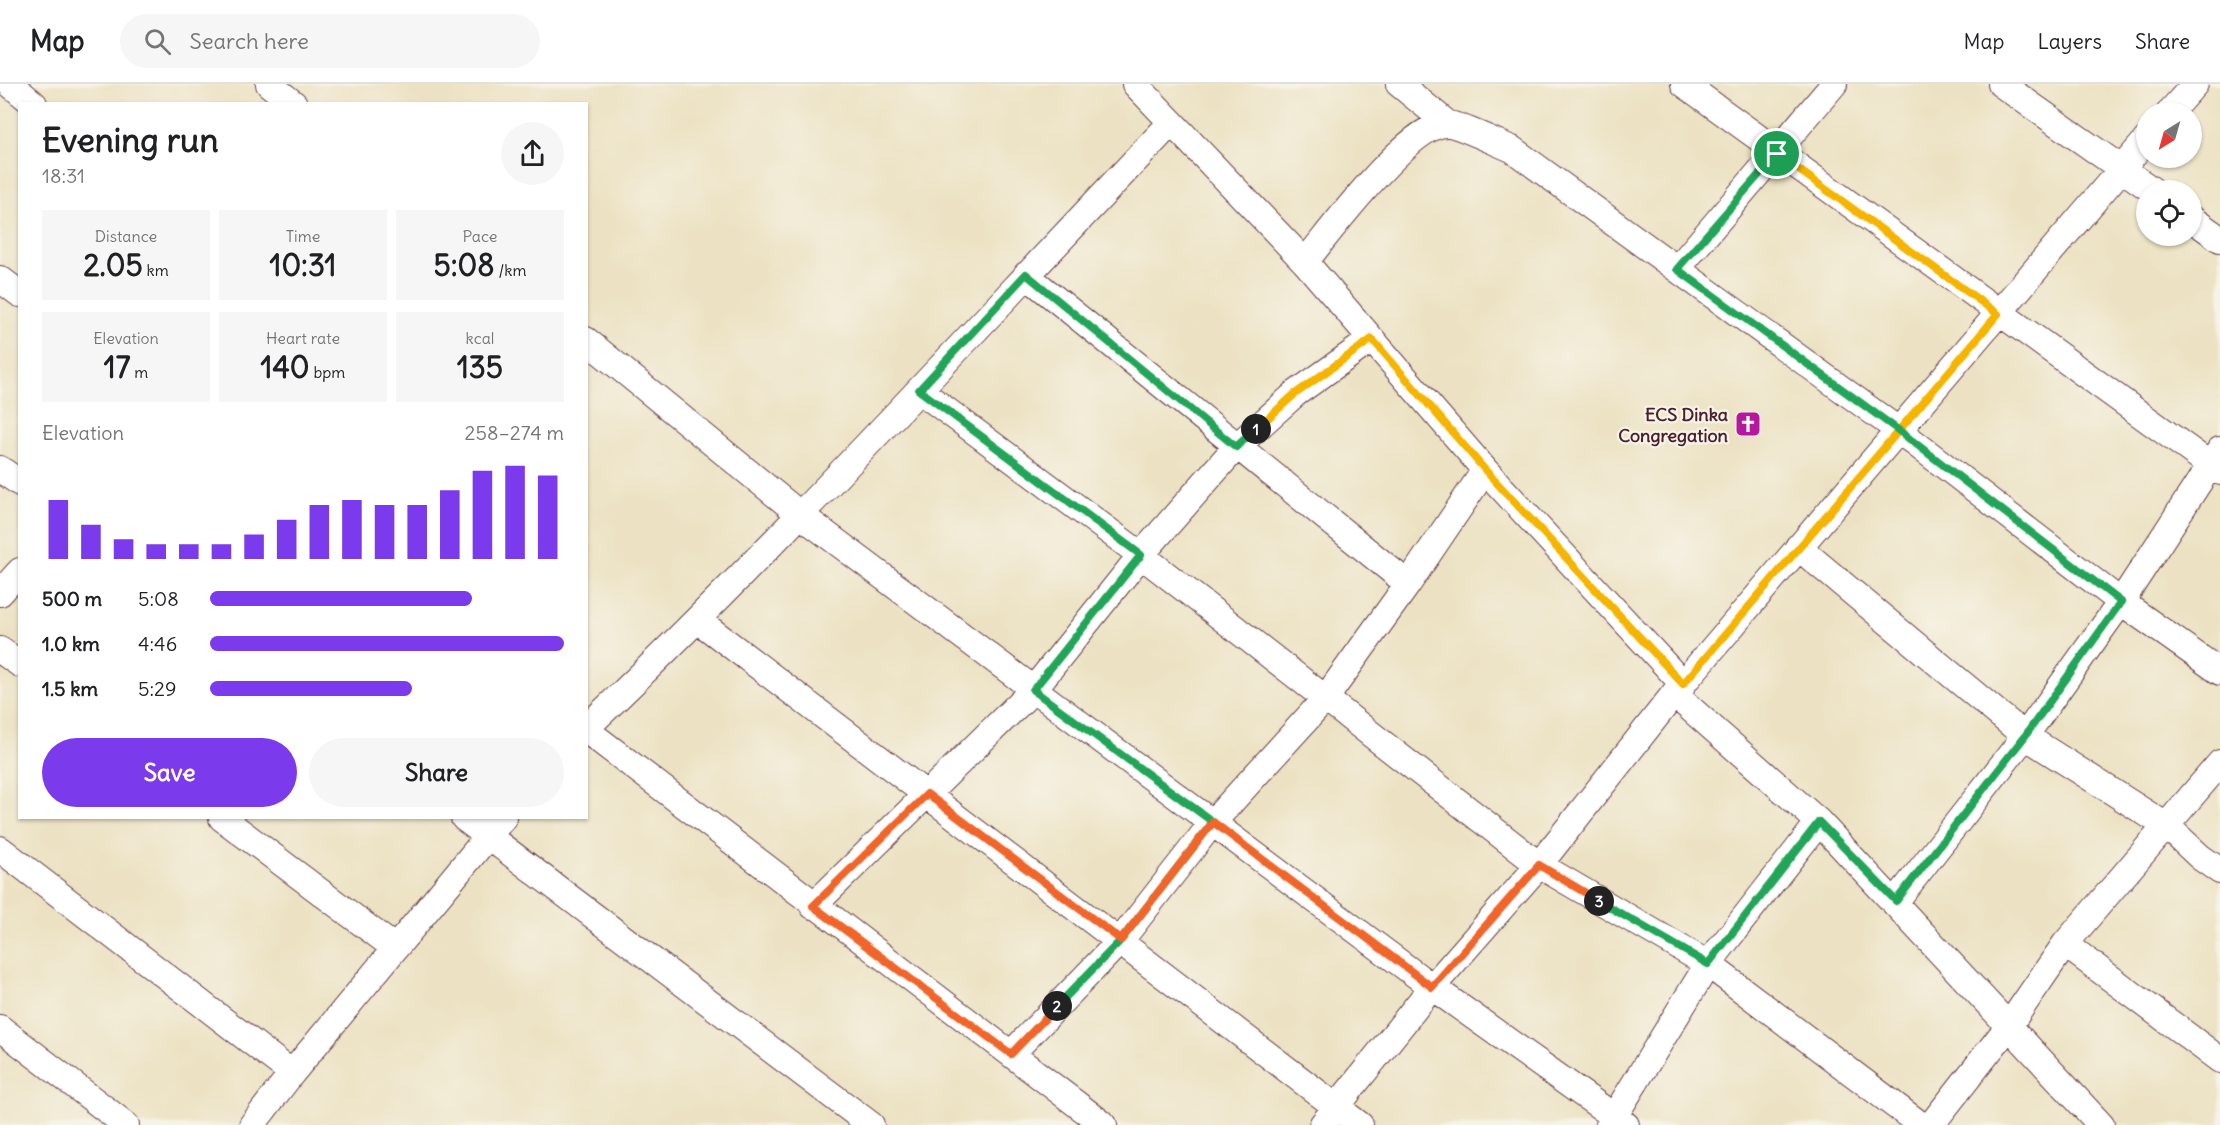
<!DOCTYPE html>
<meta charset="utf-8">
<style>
:root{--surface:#fff;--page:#f6f6f6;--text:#202124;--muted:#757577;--line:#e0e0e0;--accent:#7c3aed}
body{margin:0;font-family:Delius,sans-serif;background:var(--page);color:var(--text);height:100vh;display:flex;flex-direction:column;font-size:22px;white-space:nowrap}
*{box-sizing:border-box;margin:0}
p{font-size:20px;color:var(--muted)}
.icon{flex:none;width:33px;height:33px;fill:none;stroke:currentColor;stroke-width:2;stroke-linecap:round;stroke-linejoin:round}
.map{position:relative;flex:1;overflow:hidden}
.details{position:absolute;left:18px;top:18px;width:570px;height:717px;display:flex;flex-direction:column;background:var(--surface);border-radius:0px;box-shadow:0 2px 4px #0004}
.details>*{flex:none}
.needle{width:39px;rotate:217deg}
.tools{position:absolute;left:2136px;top:18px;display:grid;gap:12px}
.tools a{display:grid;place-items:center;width:66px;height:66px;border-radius:50%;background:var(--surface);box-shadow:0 2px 4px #0004;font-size:30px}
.pin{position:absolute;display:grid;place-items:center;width:51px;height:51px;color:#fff;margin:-26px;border:3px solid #fff;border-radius:50%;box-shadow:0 2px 6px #0007}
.km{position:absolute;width:30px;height:30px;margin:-15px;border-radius:50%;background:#222;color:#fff;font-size:16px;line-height:30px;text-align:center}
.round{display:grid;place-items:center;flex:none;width:63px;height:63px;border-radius:32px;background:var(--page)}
.headline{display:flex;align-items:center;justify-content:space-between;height:102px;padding:0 24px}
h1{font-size:33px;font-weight:700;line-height:45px}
.stats{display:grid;grid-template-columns:repeat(3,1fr);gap:9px;height:102px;padding:6px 24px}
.stats div{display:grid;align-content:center;border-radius:0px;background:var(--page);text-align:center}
.stats b{font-size:30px;font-weight:700}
.stats small{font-size:16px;font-weight:400}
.stats p{font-size:16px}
.chart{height:168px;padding:12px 24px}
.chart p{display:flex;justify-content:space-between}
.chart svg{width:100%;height:108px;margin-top:6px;stroke:var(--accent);stroke-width:6}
.button{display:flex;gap:12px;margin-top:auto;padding:12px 24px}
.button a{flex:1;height:69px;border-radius:36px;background:var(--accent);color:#fff;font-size:24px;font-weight:700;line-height:69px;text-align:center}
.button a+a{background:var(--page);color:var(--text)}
ul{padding:0 24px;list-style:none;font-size:20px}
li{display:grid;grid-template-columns:96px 72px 1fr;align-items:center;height:45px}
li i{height:15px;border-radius:8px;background:var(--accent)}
header{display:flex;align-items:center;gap:36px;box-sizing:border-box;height:84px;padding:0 30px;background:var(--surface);border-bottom:2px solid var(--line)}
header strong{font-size:28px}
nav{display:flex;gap:33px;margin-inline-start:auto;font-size:21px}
.search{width:420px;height:54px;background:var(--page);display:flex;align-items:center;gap:15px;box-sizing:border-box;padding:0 21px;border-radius:33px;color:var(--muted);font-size:22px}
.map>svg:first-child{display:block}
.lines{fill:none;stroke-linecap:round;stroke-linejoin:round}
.minor-casing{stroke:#623c42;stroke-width:28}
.minor{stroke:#fff;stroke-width:26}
.split-1-casing{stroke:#fff;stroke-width:12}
.split-2-casing{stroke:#fff;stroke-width:12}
.split-3-casing{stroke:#fff;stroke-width:12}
.split-4-casing{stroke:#fff;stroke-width:12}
.split-1{stroke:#f5b400;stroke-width:8}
.split-2{stroke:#22a559;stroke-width:8}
.split-3{stroke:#f0652b;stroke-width:8}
.split-4{stroke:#22a559;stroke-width:8}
.labels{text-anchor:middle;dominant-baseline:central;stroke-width:4.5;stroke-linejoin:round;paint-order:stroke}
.poi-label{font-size:18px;font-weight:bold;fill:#4a1f2b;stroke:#f7f3e8;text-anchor:end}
</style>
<header>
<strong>Map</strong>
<div class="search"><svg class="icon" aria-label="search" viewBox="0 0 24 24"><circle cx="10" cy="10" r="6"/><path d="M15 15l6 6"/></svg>Search here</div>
<nav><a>Map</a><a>Layers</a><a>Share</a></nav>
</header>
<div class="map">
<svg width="2220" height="1041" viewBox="0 0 2220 1041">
<rect width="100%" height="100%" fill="#f7f3e8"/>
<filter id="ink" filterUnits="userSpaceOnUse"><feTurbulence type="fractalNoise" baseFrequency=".0167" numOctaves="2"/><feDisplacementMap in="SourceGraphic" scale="12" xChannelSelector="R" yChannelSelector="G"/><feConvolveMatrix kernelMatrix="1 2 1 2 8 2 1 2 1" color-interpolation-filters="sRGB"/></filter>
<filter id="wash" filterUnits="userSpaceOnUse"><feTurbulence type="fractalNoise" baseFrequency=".008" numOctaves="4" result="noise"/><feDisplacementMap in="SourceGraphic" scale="24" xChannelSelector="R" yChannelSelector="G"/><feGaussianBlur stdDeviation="1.35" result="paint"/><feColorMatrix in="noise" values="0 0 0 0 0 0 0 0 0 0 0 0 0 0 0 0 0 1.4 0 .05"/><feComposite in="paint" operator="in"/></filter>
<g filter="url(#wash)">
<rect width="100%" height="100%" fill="#ece2c3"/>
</g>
<g filter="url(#ink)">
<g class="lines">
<g class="minor-casing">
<path id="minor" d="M10,0L34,20
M269,0L294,20
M1135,0L1305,178L1485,386L1683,600
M1399,0L1448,40
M1684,0L2220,388
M2001,0L2152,106
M2170,28L2195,0
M2192,135L2220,155
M1305,178C1329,149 1410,38 1448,40C1457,40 1502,61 1512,65L1898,346L2121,518L2220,588
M1677,185L1834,0
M1026,191L1408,500
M0,195L20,210
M586,256L802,432L1432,903L1626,1041
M919,306L1141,471L1539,781L1708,880L1921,1041
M0,385L20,399
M1798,463L2025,652L2168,743L2200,773L2220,787
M0,509L20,487
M699,537L1360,1041
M0,566L20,580
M1674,610L1819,738L2101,1041
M586,644C790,450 977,242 1171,39
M586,646L1104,1041
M222,734L395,864
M464,734L871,1041
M0,765L292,989
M1896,817L2025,652L2121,518L2220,366
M813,822L1033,606L1141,471L1236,363L1295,310L1372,255
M2065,860L2220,976
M0,944L126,1041
M1011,970L1121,856L1213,738L1325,615L1408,500L1485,386
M252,1041L292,989L503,734
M1322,1041L1432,903L1539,781L1674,610L2146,56
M1609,1041L1708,880L1819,738
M1931,1041L2008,943L2065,860L2220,679"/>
</g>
<use href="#minor" class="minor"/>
</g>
</g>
<g class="lines" filter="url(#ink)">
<g class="split-1-casing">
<path id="split-1" d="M1256,345L1295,310L1372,255L1485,386L1683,600L1998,230L1777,70"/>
</g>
<g class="split-2-casing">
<path id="split-2" d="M1057,922L1121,856L1213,738L1033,606L1141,471L919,306L1026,190L1236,363L1256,345"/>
</g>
<g class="split-3-casing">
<path id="split-3" d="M1057,922L1011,970L813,822L927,710L1121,856L1213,738L1432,903L1539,781L1599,817"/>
</g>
<g class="split-4-casing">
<path id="split-4" d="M1599,817L1708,880L1819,738L1896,817L2025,652L2121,518L1898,346L1677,185L1777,70"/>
</g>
<use href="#split-1" class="split-1"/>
<use href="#split-2" class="split-2"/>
<use href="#split-3" class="split-3"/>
<use href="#split-4" class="split-4"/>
</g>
<defs>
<g id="church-square" transform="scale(1.35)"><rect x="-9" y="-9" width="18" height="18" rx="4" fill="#b5179e" stroke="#f7f3e8"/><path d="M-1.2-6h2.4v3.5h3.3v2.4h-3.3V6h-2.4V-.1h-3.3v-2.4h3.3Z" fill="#fff"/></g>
</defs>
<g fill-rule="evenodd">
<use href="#church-square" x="1748" y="340"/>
</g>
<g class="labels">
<g class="poi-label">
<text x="1728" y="330">ECS Dinka<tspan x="1728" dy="21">Congregation</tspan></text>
</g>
</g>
</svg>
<div class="tools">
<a><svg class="needle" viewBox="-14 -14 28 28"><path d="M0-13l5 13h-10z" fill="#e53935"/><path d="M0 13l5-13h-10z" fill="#757577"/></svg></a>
<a><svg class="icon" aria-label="locate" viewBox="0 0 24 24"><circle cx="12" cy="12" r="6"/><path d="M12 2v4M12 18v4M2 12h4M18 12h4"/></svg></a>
</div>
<div class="pin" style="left:1777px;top:70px;background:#1e9e55"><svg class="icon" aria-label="arrive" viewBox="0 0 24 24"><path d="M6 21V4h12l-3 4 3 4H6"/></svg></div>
<b class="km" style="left:1256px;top:345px">1</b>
<b class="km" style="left:1057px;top:922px">2</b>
<b class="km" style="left:1599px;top:817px">3</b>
<section class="details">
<div class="headline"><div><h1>Evening run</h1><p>18:31</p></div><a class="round"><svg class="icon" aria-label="share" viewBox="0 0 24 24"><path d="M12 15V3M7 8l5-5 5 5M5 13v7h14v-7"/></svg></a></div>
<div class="stats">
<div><p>Distance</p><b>2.05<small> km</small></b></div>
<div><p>Time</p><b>10:31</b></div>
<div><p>Pace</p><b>5:08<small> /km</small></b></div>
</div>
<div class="stats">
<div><p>Elevation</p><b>17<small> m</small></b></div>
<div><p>Heart rate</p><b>140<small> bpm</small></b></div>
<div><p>kcal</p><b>135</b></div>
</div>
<div class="chart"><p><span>Elevation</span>258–274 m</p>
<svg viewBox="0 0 160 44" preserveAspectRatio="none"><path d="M5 44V20M15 44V30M25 44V36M35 44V38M45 44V38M55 44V38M65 44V34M75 44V28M85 44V22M95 44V20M105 44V22M115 44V22M125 44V16M135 44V8M145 44V6M155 44V10"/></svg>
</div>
<ul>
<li><b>500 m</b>5:08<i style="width:74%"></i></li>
<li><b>1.0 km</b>4:46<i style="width:100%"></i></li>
<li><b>1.5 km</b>5:29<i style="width:57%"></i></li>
</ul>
<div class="button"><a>Save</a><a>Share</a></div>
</section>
</div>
